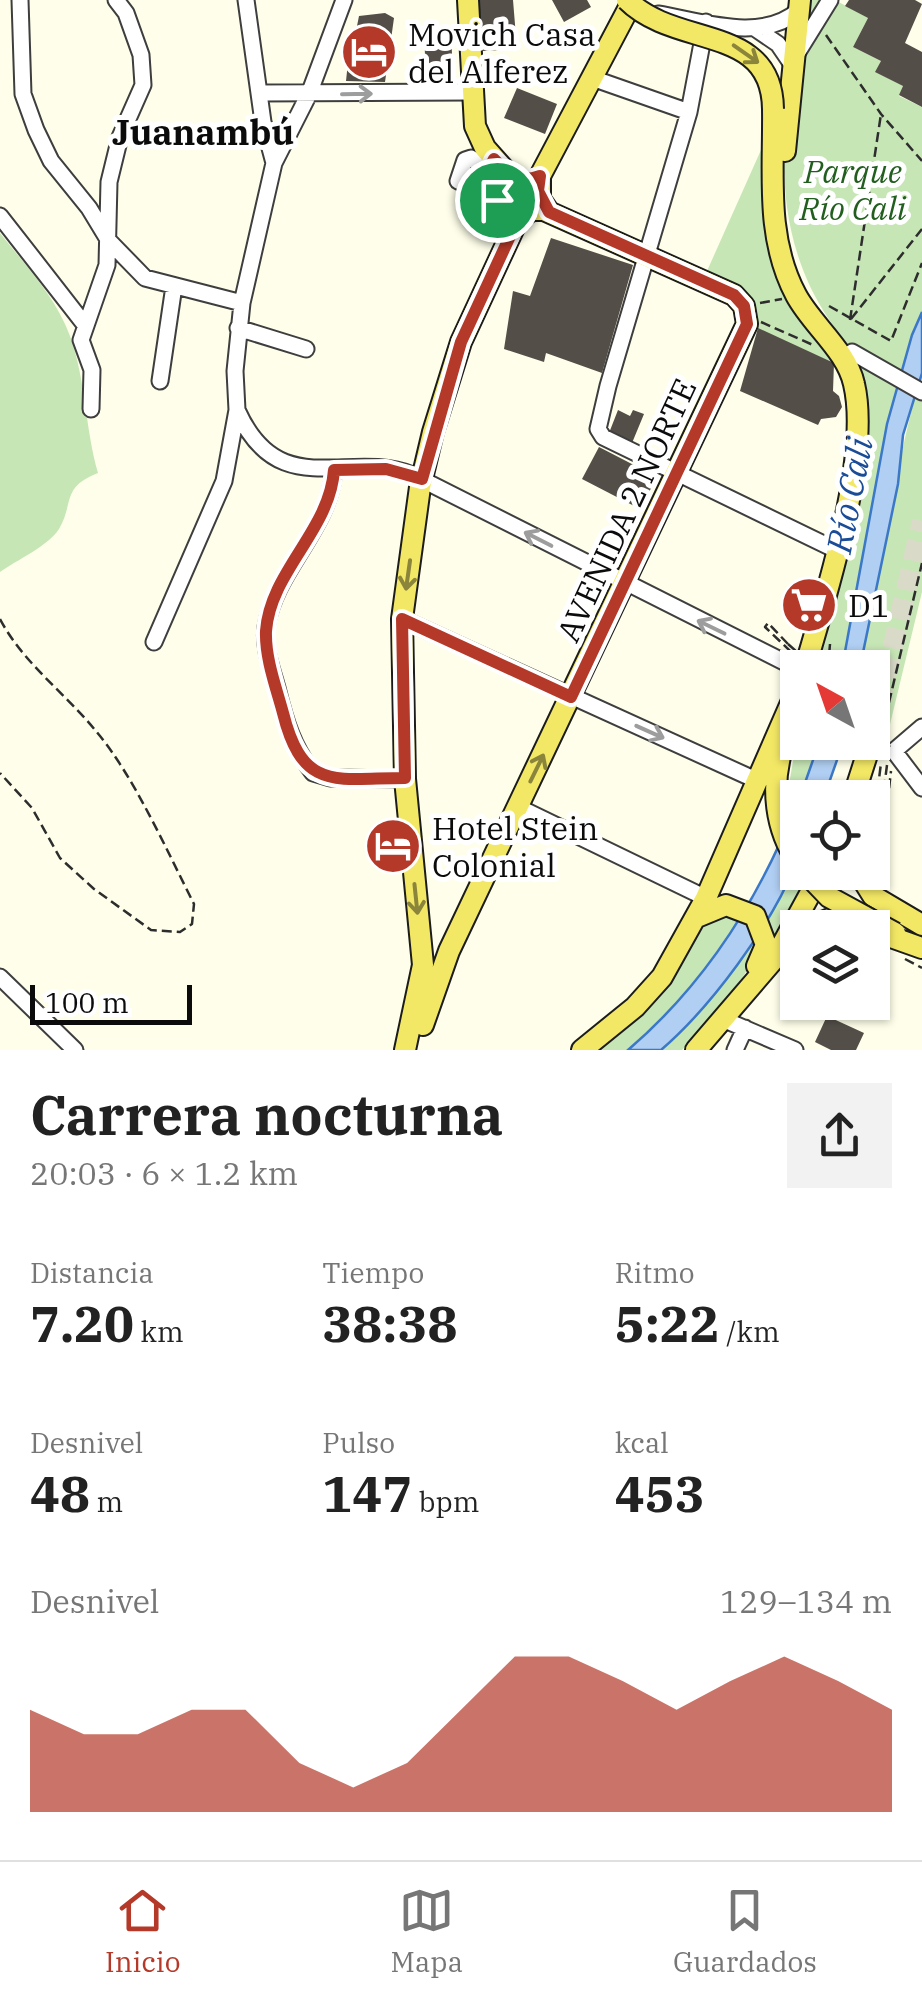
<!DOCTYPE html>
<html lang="es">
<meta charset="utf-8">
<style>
:root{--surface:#fff;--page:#f2f2f2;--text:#222;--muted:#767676;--line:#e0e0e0;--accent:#b53929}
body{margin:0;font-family:"IBM Plex Serif",serif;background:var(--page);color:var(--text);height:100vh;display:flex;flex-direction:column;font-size:38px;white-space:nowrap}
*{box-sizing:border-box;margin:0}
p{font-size:32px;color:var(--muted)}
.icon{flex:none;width:55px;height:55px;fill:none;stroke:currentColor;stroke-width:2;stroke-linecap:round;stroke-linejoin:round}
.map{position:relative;height:1050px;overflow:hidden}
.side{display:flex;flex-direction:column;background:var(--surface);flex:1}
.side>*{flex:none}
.needle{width:65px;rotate:320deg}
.fabs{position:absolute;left:780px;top:650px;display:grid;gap:20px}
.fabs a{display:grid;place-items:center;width:110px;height:110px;border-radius:0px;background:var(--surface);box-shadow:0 2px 8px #0004;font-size:50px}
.scale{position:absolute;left:30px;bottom:25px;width:162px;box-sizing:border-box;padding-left:10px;border:5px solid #0b0b0b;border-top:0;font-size:28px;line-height:35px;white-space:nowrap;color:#0b0b0b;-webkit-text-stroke:8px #fff;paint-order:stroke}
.pin{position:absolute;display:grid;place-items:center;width:85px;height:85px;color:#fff;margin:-42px;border:5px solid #fff;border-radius:50%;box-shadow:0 2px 10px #0007}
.round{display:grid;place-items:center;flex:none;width:105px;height:105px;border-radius:0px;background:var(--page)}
.headline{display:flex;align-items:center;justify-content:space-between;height:170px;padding:0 30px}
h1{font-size:55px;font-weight:700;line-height:75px}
.metrics{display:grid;grid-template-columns:repeat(3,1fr);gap:15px;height:170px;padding:10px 30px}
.metrics div{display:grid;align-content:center}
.metrics b{font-size:50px;font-weight:700}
.metrics small{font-size:28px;font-weight:400}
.metrics p{font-size:28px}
.chart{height:280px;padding:20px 30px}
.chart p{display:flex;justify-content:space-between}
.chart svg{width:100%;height:180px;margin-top:10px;fill:var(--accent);opacity:.7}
.menu{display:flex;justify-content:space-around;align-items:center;height:140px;border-top:2px solid var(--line);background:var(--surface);font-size:28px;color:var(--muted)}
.menu a{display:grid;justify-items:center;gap:5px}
.menu .on{color:var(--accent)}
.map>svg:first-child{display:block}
.green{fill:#c7e6b6}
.water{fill:#b1cff3;stroke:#3b78c7;stroke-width:2.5}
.building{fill:#534e48}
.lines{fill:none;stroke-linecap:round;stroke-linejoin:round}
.major-tunnel{stroke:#dadac9;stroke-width:20;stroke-dasharray:20 10;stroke-linecap:butt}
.minor-casing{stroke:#3e3e3e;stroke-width:19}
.major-casing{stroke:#1c1c1c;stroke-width:24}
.path{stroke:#2d2d2d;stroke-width:2.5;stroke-dasharray:10 5;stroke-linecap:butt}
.minor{stroke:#fff;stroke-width:15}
.major{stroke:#f3e865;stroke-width:20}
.major-bridge-casing{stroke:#1c1c1c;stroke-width:24;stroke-linecap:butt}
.path-bridge{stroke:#2d2d2d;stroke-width:2.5;stroke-dasharray:10 5;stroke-linecap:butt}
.major-bridge{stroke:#f3e865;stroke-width:20}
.oneway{stroke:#8b853c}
.oneway2{stroke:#9d9d9d}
.route-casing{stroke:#fff;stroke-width:20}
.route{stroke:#b53929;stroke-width:12}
.labels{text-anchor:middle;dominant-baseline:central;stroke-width:10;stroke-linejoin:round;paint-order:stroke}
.poi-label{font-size:32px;fill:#0b0b0b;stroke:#fff;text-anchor:start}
.park-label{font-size:32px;font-style:italic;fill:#225f1f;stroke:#fff}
.street-label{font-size:32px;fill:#0b0b0b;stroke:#fff}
.neighbourhood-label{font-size:35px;font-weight:bold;fill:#0b0b0b;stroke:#fff}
.water-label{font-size:35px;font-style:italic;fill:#1a4c97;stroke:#fff}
</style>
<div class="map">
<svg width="922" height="1050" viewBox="0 0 922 1050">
<rect width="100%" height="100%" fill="#fefeea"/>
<path class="green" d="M800,0H835L868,18L853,47L881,61L876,72L903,86L899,96L922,107V312L899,379C885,371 865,363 852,352C843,345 837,330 830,321C763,223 784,111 800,0Z
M773,123V217L834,363L747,324V316L703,280Z
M0,233C25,265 56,297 70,336C86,380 85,428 98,473C61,487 74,504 59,529C48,546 17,560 0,572Z
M862,364L897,385L887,424L842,667L816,668L844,553L858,367Z
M922,373V592L885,745L873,742L872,668H860C883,570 893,469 922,373Z
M797,738L798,742L819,743L791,820L787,796Z
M797,862L814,873L774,937L767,915Z
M718,913L742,915C713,966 673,1012 628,1050H595L706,918Z
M756,935C758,974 709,1022 682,1050H661L681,1033Z"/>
<path class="water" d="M922,312V373L903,435L898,484L860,667L842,668L887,424L912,335Z
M819,743H843L824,797H800Z
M797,803C797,822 802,849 795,866C770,927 711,1007 661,1050H628C705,984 760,897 797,803Z"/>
<path class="building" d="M479,0H513L517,49L483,51Z
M552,0H587L591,7L564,22Z
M849,0H915L922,4L905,43L922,52V107L899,95L903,86L875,72L881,61L853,47L868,18L845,6Z
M385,13L394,18L385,82L346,81L351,34L356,31L359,16Z
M451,26L453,84L426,85L424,27Z
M517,88L557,104L545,134L504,118Z
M551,238L633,265L602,373L546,353L544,362L504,349L513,291L530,296Z
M758,328L834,363L833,391L839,396L842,407L836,417L821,419L818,425L740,391Z
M618,410L630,416L633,410L644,414L632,443L609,433Z
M599,447L657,477L640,509L582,479Z
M827,1016L864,1033L856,1050H831L815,1042Z"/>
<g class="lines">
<path class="major-tunnel" d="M872,736L922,521"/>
<g class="minor-casing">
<path id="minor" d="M20,0L23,94L36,130L51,161L89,208L109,241L145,278L242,303
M658,14C701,21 761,43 798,11
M706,22L689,112L608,386L598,429L603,437L838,551
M756,29L778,44L791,63L830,0
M592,78L689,112
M260,93L472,92
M274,163L309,94L344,0
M497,200L501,180L471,158L465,160L458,181L518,210
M0,216L85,325
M238,328L306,349
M852,352L922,392
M160,381L174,286
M91,409L92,370L81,340L107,265L109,182L120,137L143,85L141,55L126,13L116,0
M237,410C279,504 347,449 413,475L798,669
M334,470C330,529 275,570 266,627C263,648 272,669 277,688C285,721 293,747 313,773L330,778L405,779
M402,619L758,781
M154,642L224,481L237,410L235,371L242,303L274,163L263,122L246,0
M922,727L894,751L922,788
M518,807L706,898
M0,977L75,1050
M725,1020L795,1050
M735,1050L745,1028"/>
</g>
<g class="major-casing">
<path id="major" d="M773,109C774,172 765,237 796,295C812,325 847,351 854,384C871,456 826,595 805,668
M785,151L800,0
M549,212L540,199V176L633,0
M782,749C771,787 775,829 798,862
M853,798L871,742
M858,872L873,896L922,925
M697,917L726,905L755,916L766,945L757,966
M808,928L832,918L867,928
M877,932L922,948
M423,1025L449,951L747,324L744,306L734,295L544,210H532L518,219
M405,1050L423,965L405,779L402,619L420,487L433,432L461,342L518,219L509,175L485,148L475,126L468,0
M582,1050L635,1007L662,977L706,898L798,687
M696,1050L775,958L822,872"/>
</g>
<path class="path" d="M826,35L881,114L922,161
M760,303L782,299
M829,306L891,341L922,263
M851,319L922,229
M850,320L881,114
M761,322L813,345
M0,619C23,663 64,692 95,730C133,774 167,851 194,904L192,924L180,932L151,930L94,889L60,858L32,808L0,773
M788,644L796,651
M828,668L830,644
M882,732L922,563
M887,765L884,789H889L891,771
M872,836L881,763
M905,959L922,968"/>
<use href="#minor" class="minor"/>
<use href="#major" class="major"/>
<g class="major-bridge-casing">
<path id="major-bridge" d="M627,0C676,49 772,23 773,109
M805,872L829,897L895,933"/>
</g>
<path class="path-bridge" d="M788,644L768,623L765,627L808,668
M872,730L890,747"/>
<use href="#major-bridge" class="major-bridge"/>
</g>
<defs><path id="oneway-shaft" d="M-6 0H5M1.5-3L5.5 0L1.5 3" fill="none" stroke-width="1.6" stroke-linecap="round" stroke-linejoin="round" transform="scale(2.5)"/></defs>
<g class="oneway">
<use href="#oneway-shaft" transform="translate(746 54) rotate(35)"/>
<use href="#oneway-shaft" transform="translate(408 575) rotate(98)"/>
<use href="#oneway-shaft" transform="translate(537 768) rotate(-64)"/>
<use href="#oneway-shaft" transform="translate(416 899) rotate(84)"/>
</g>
<g class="oneway2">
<use href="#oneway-shaft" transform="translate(357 94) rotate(-1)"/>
<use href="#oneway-shaft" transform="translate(538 539) rotate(-153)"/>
<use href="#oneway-shaft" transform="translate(711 627) rotate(-154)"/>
<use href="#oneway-shaft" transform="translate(650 732) rotate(24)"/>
</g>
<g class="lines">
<g class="route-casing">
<path id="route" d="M494,159C509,175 518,184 540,176L538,191L549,212L734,295L744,306L747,324L571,697L402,619L405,778C337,778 303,793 283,713C276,687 265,658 266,631C270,572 330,530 334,470L386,469L422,479L461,342L518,219V210L497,200L503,182L488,171Z"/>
</g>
<use href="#route" class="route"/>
</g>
<defs>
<g id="hotel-disc" transform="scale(2.875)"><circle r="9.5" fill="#b53929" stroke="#fff"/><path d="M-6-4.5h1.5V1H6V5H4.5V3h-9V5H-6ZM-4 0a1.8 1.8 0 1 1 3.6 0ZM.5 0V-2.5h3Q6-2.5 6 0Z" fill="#fff"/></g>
<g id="supermarket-disc" transform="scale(2.875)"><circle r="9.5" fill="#b53929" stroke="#fff"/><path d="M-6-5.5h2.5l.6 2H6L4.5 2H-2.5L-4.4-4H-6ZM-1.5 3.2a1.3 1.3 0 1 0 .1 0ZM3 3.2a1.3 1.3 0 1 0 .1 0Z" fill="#fff"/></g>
</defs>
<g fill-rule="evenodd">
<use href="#hotel-disc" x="369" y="52"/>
<use href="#supermarket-disc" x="809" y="605"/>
<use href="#hotel-disc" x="393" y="846"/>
</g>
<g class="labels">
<g class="poi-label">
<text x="408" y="34">Movich Casa<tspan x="408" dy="37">del Alferez</tspan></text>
<text x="848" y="605">D1</text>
<text x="432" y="828">Hotel Stein<tspan x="432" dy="37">Colonial</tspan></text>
</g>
<g class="park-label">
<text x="853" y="171">Parque<tspan x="853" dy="37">Río Cali</tspan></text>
</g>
<g class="street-label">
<text transform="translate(626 510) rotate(-65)">AVENIDA 2 NORTE</text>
</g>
<g class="neighbourhood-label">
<text x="203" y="132">Juanambú</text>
</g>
<g class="water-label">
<text transform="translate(849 495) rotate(-79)">Río Cali</text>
</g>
</g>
</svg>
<div class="fabs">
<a><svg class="needle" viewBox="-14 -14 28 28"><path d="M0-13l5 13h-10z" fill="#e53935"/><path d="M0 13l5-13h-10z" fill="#767676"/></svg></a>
<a><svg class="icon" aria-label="locate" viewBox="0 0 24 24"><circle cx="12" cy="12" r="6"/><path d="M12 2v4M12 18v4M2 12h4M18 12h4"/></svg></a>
<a><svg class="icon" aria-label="layers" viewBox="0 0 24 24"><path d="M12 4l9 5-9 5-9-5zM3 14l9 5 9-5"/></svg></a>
</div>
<div class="scale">100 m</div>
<div class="pin" style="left:497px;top:200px;background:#1e9e55"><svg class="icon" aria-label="arrive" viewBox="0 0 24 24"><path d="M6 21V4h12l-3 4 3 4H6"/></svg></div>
</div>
<section class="side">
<div class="headline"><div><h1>Carrera nocturna</h1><p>20:03 · 6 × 1.2 km</p></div><a class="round"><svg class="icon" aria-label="share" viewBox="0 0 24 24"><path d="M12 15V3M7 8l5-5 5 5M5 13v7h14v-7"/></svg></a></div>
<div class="metrics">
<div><p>Distancia</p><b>7.20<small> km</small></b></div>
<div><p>Tiempo</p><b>38:38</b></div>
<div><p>Ritmo</p><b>5:22<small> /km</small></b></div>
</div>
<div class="metrics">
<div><p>Desnivel</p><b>48<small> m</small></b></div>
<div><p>Pulso</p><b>147<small> bpm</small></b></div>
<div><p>kcal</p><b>453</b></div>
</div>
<div class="chart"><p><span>Desnivel</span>129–134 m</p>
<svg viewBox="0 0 160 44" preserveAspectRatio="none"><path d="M0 44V19L10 25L20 25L30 19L40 19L50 32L60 38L70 32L80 19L90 6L100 6L110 12L120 19L130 12L140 6L150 12L160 19V44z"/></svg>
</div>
</section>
<nav class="menu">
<a class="on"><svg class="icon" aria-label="home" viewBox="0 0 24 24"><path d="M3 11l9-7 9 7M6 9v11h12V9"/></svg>Inicio</a>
<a><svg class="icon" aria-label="map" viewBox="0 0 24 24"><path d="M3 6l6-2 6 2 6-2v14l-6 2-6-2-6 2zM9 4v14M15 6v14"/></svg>Mapa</a>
<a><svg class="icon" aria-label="saved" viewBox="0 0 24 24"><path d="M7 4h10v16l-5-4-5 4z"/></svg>Guardados</a>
</nav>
